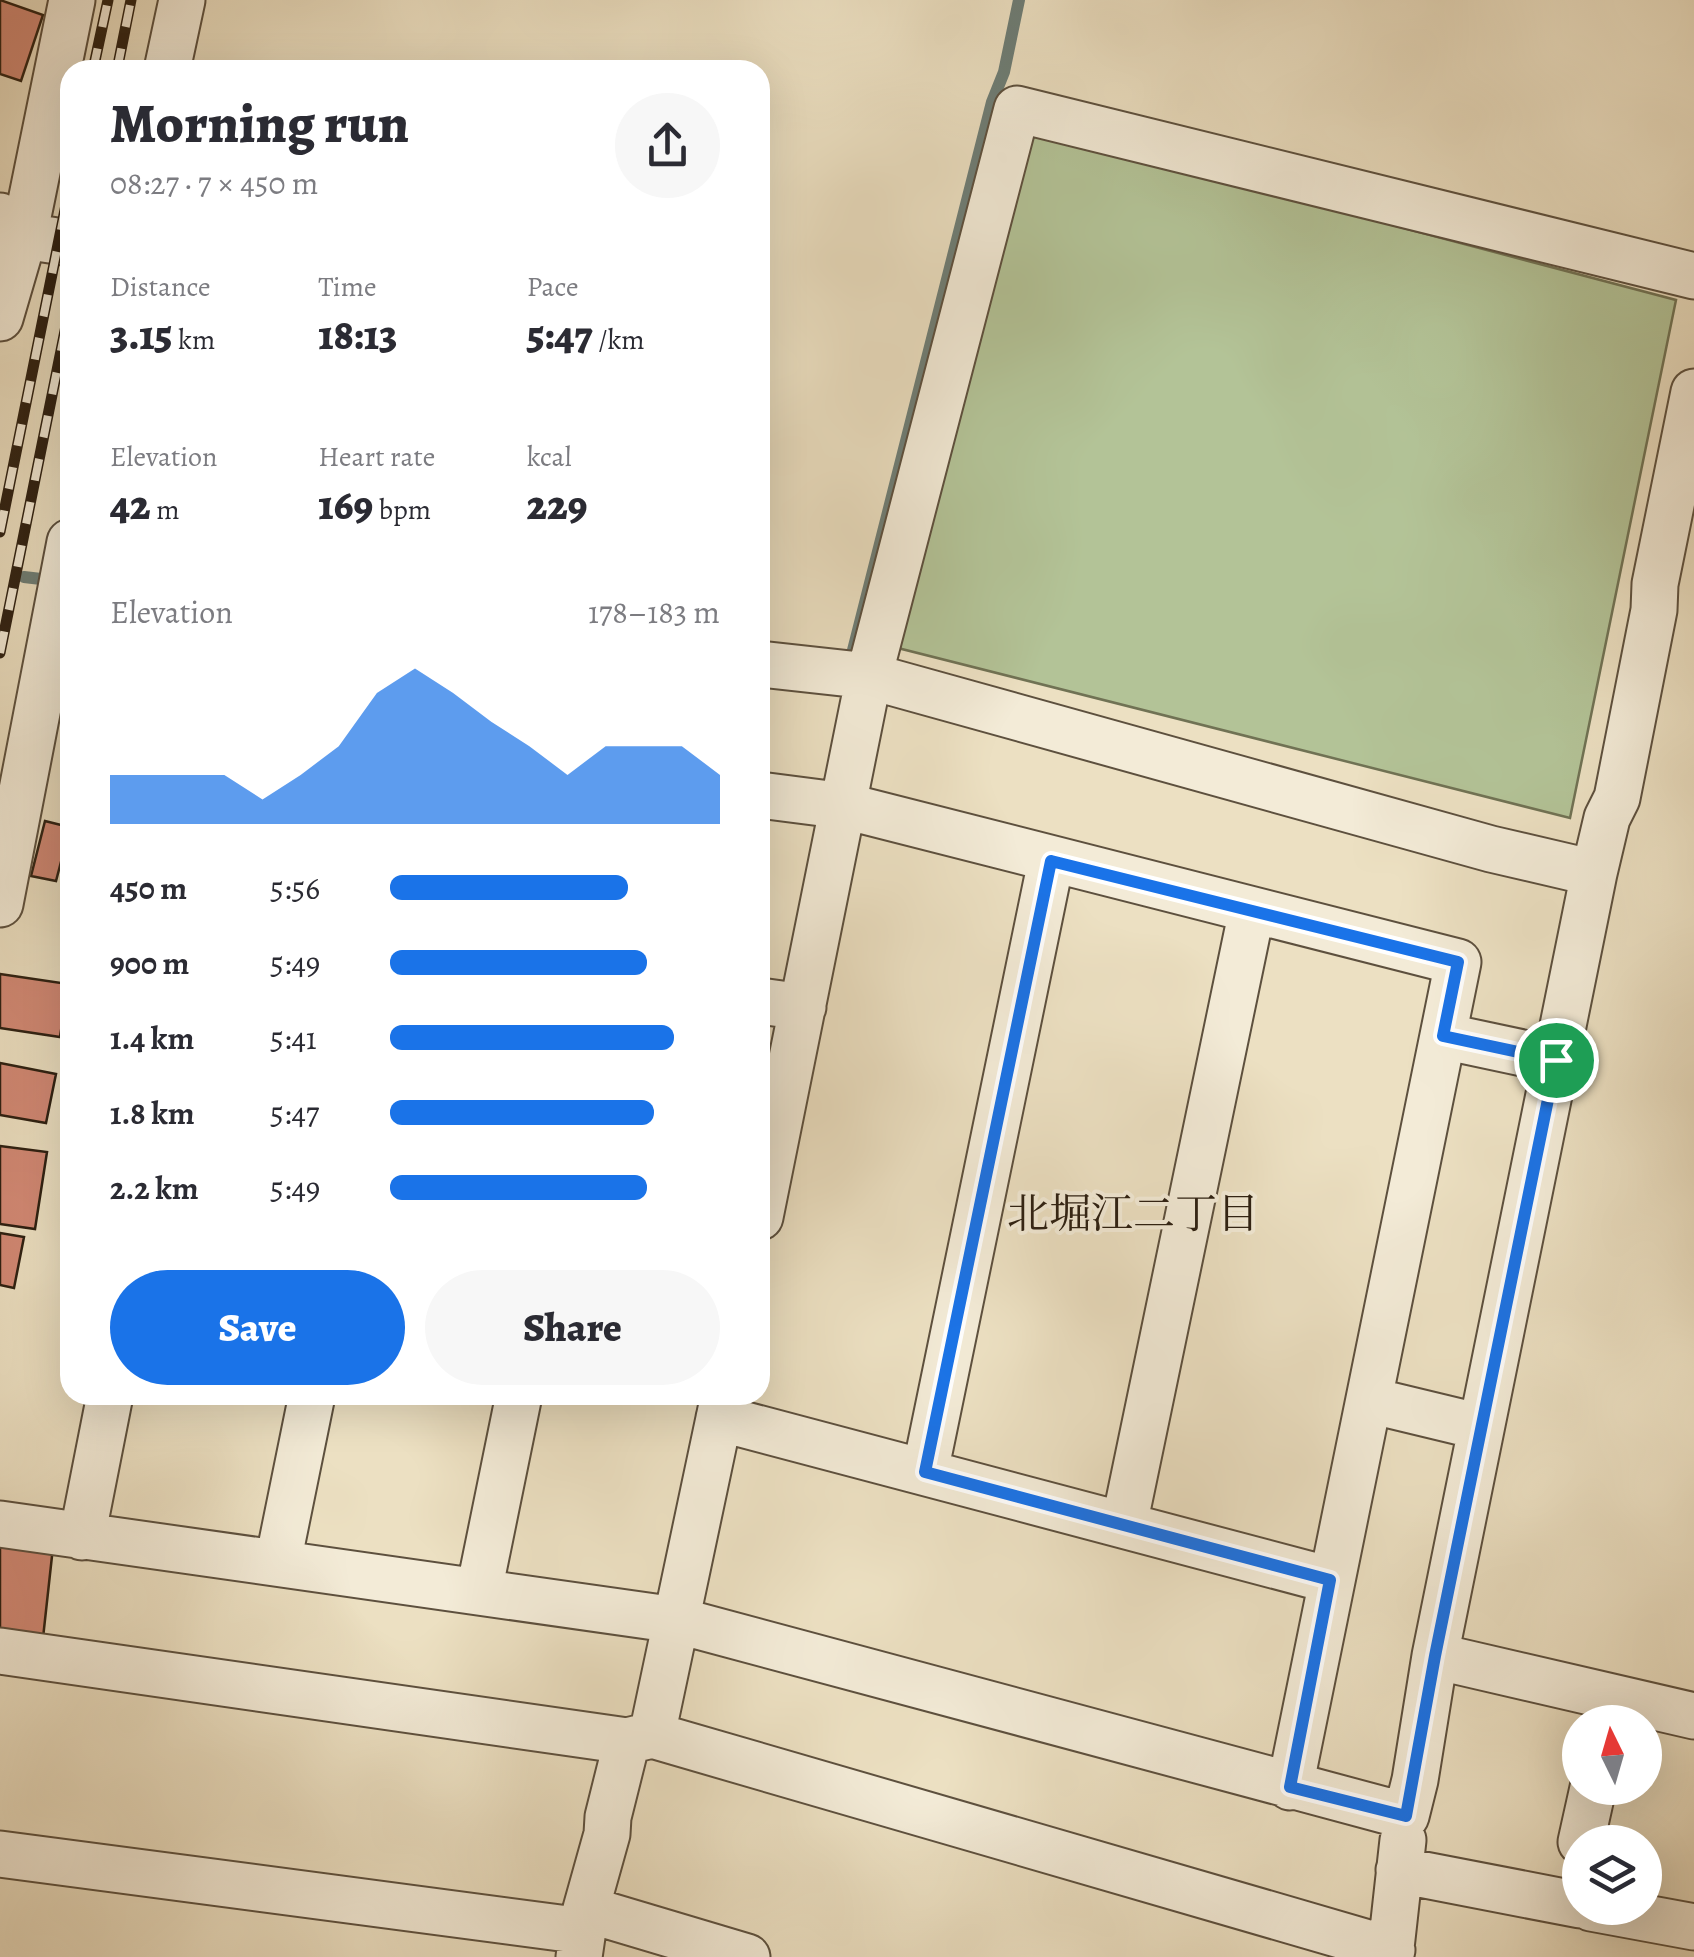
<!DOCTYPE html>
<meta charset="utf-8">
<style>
:root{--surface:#fff;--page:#f7f7f7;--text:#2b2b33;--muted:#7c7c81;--accent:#1a73e8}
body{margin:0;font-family:Alegreya,"Noto Serif JP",serif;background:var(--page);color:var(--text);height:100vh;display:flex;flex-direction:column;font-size:38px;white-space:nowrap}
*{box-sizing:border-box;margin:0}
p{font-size:32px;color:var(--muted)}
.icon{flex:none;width:55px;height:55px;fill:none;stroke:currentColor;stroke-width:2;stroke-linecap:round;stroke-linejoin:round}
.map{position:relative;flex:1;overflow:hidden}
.side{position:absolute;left:60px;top:60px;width:710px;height:1345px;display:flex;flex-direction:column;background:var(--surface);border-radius:30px;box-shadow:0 10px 40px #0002}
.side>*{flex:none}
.needle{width:65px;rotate:355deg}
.buttons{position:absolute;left:1562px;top:1705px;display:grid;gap:20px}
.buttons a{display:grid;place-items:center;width:100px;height:100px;border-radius:50%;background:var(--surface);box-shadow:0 10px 40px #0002;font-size:50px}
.pin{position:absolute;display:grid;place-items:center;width:85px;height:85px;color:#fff;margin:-42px;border:5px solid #fff;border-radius:50%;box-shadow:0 2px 10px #0007}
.round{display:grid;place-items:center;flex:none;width:105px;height:105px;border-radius:52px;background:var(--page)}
.overview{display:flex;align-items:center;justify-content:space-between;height:170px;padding:0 50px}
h1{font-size:55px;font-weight:800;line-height:75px}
.stats{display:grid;grid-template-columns:repeat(3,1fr);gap:15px;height:170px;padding:10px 50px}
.stats div{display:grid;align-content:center}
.stats b{font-size:42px;font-weight:800}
.stats small{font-size:28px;font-weight:400}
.stats p{font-size:28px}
.chart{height:280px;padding:20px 50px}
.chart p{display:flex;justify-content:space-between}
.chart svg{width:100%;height:180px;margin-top:10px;fill:var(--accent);opacity:.7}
.button{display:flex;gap:20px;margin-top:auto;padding:20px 50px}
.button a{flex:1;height:115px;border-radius:60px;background:var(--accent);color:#fff;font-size:40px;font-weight:800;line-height:115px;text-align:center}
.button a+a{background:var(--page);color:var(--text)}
ul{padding:0 50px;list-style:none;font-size:32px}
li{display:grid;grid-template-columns:160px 120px 1fr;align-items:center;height:75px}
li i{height:25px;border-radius:12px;background:var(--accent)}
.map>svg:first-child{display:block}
.green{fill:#b3c397;stroke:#707254;stroke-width:2.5}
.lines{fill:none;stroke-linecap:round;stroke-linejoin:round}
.stream{stroke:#6e7e77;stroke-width:12}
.building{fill:#d28975;stroke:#2d2012;stroke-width:2.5}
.street-casing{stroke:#5d503e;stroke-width:49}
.street{stroke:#f3ebd7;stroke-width:45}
.rail-casing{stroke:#2d2012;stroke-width:11}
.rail{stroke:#f3ebd7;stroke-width:8;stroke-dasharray:22;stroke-linecap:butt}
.route-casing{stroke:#fff;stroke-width:20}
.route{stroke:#1a73e8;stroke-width:12}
.labels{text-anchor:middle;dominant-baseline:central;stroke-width:8;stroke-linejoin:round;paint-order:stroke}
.neighbourhood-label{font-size:42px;fill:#2d2012;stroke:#f3ebd7}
</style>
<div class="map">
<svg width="1694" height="1957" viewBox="0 0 1694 1957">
<rect width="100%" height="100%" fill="#ece0c2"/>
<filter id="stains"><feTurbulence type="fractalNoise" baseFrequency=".002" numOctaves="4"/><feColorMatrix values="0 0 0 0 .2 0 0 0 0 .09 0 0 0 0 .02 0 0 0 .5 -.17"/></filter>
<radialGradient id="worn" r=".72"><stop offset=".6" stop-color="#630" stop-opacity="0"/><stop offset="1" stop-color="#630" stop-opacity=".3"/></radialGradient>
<path class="green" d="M1021,127L1676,300L1570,818L890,646Z"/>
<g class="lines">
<path class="stream" d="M24,577L41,579
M850,662L992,102L1004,72L1019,0"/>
</g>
<path class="building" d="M0,0L43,15L21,81L0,74Z
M45,821L69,827L70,824V860L62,858L56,881L31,876Z
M0,974L68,984L60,1037L0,1028Z
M0,1063L56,1074L46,1123L0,1115Z
M0,1146L47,1152L35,1229L0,1224Z
M0,1233L24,1237L14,1288L0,1285Z
M0,1539L53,1547L43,1638L0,1633Z"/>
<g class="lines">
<g class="street-casing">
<path id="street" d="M167,70L182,0
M0,216L24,236L70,243
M0,318L24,236L72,0
M760,664L869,676L1491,849L1594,873
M760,795L845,806L1458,962L1290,1787
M0,904L70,542
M760,1001L803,1007
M1443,1036L1556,1060
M760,1217L869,676L1017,109L1694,276
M1369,1400L1481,1427
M719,1418L1330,1580
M925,1472L1051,861
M0,1524L676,1620L1406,1816L1415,1780L1435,1656L1594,873L1607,818L1617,798L1654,610L1655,584L1694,392
M1124,1525L1252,910
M82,1537L110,1395
M278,1562L312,1395
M479,1591L519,1395
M0,1651L627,1741
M1435,1656L1694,1716
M652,1735L1392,1950
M1581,1842L1593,1788
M0,1854L583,1931
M1399,1870L1580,1905
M1591,1908L1694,1927
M586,1909L747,1957
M579,1957L586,1909L607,1834L608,1817L627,1741L652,1735L724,1395
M1390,1957L1403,1840"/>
</g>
<use href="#street" class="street"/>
<g class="rail-casing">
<path id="rail" d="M93,70L108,0
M117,70L131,0
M0,532L70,185
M0,653L70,306"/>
</g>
<use href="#rail" class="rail"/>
</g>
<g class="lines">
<g class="route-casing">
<path id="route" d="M1051,861L1458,962L1443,1036L1556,1060L1435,1656L1406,1816L1290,1787L1330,1580L925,1472Z"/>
</g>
<use href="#route" class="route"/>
</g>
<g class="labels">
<g class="neighbourhood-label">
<text x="1133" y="1213">北堀江二丁目</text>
</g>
</g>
<rect width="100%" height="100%" filter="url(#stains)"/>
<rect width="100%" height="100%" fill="url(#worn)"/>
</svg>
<div class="buttons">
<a><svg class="needle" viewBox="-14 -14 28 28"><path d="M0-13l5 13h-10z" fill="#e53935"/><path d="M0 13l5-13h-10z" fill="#7c7c81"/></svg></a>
<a><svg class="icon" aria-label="layers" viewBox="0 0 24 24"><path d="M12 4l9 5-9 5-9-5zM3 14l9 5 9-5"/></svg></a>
</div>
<div class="pin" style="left:1556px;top:1060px;background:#1e9e55"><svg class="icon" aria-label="arrive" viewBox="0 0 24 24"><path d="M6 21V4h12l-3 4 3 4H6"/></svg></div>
<section class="side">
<div class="overview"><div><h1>Morning run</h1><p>08:27 · 7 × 450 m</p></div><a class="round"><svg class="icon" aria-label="share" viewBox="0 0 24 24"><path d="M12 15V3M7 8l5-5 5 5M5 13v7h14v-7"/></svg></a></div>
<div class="stats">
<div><p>Distance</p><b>3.15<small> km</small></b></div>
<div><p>Time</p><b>18:13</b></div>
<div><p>Pace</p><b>5:47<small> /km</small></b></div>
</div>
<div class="stats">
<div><p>Elevation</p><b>42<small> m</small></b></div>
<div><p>Heart rate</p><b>169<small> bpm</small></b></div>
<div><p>kcal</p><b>229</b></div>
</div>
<div class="chart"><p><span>Elevation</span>178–183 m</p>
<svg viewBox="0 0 160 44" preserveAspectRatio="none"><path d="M0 44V32L10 32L20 32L30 32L40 38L50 32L60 25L70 12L80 6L90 12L100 19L110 25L120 32L130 25L140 25L150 25L160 32V44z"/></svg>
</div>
<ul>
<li><b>450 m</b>5:56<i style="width:72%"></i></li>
<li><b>900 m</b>5:49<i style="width:78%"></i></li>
<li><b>1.4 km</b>5:41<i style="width:86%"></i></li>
<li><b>1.8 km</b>5:47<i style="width:80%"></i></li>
<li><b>2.2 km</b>5:49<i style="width:78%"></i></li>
</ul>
<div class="button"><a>Save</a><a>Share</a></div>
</section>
</div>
